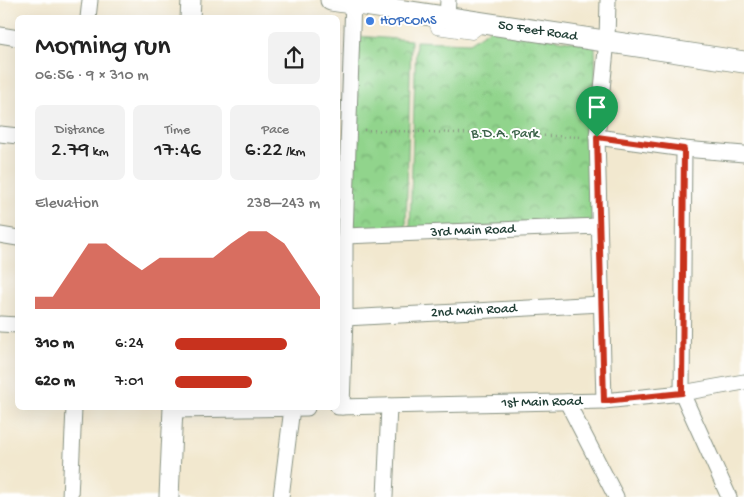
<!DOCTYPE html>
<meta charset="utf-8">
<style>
:root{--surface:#fff;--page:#f2f2f2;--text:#222;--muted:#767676;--accent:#c8321e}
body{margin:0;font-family:"Gochi Hand",sans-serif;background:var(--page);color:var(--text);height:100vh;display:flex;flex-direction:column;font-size:19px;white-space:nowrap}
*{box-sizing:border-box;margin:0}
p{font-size:16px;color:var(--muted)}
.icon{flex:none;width:28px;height:28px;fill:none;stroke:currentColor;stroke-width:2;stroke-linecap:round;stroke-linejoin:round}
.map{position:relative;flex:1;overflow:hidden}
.drawer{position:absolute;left:15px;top:15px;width:325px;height:395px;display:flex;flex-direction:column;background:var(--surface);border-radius:8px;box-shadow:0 5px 20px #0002}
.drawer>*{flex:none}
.pin{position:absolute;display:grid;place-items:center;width:42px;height:42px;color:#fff;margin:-51px -21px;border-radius:50% 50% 50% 0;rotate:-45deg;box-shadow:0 0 5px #0007}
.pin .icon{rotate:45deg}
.round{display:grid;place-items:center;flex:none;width:52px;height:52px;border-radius:8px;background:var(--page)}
.summary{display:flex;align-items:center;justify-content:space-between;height:85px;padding:0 20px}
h1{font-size:28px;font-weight:600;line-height:38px}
.metrics{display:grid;grid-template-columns:repeat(3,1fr);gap:8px;height:85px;padding:5px 20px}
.metrics div{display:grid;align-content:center;border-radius:8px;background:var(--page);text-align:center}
.metrics b{font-size:21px;font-weight:600}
.metrics small{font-size:14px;font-weight:400}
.metrics p{font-size:14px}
.chart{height:140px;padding:10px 20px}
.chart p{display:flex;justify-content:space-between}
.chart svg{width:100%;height:90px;margin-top:5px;fill:var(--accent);opacity:.7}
ul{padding:0 20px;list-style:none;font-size:16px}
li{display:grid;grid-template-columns:80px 60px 1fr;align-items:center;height:38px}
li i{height:12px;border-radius:6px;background:var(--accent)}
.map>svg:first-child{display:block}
.park{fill:url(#park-crowns);stroke:#588860}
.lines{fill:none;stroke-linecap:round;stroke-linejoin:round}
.service-casing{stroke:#889282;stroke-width:9}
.minor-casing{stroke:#889282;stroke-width:17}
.tertiary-casing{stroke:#889282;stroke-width:21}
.secondary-casing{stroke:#889282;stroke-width:23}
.path{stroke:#889282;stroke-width:2.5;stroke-dasharray:1 4;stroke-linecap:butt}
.service{stroke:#fff;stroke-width:8}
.minor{stroke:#fff;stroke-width:15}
.tertiary{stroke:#fff;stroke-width:19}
.secondary{stroke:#fff;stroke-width:21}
.route-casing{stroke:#fff;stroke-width:10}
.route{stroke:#c8321e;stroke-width:6}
.shop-dot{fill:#3f7fe0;stroke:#fff;stroke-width:2}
.labels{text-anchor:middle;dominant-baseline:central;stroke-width:4;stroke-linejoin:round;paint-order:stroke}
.shop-label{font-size:14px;fill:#366cbe;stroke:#fff;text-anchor:start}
.street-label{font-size:14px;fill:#1f3d34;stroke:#fff}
.park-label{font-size:14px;fill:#3c634a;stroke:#fff}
</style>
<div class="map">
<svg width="744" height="497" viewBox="0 0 744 497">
<defs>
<pattern id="park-crowns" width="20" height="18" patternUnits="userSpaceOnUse" patternTransform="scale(1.25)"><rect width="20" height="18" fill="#91d48c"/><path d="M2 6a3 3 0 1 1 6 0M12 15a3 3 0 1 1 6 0" fill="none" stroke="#76ad73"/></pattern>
</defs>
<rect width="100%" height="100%" fill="#fff"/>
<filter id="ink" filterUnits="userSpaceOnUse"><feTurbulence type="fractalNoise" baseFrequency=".02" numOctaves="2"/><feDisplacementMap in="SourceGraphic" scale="10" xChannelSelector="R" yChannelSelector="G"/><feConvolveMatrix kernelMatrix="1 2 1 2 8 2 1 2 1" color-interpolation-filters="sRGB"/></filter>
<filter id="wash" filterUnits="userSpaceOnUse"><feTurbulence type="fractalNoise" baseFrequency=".0096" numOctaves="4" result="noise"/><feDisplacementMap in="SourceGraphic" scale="20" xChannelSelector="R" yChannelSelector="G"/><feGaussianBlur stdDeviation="1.12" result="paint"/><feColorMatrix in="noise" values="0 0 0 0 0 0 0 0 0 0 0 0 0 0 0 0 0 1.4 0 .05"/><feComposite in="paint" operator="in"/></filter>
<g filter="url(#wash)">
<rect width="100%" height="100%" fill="#f2e8cf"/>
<path class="park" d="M490,29L595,45L598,224L410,229L416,41L469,43Z
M356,36L411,40L406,229L349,231Z"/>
</g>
<g filter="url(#ink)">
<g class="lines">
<g class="service-casing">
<path id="service" d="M431,19L436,30L472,35L484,26"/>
</g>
<g class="minor-casing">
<g id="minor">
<path d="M88,18L90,0"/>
<path d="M447,18L448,0"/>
<path d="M0,35L18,38"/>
<path d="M0,134L18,136"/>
<path d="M597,137L684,149L682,393L729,497"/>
<path d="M684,149L744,154"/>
<path d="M0,235L18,238"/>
<path id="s1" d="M345,236L599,226"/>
<path id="s2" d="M345,318L601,304"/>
<path d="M0,324L18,325"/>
<path d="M604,401L597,137L607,41L608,0"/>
<path d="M567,402L616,497"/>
<path id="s3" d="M338,407L604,401L682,393L744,382"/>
<path d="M342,407L345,318V236L353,0"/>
<path d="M173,410L307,408"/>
<path d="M70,497L74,408"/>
<path d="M281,497L292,408"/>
<path d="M385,497L389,406"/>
</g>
</g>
<g class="tertiary-casing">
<path id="tertiary" d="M190,18L191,0
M169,497L173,408"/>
</g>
<g class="secondary-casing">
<g id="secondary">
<path id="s4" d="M331,0L744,62"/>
</g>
</g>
<path class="path" d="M364,130L583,137"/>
<use href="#service" class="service"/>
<use href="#minor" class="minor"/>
<use href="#tertiary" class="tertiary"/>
<use href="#secondary" class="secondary"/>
</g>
</g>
<g class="lines" filter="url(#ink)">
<g class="route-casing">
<path id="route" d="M597,137L684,149L682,393L604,401Z"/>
</g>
<use href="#route" class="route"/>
</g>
<circle class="shop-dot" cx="370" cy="21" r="5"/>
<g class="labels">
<g class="shop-label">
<text x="380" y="21">HOPCOMS</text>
</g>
<g class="street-label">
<text stroke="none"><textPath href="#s4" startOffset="209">50 Feet Road</textPath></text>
<text stroke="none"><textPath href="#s1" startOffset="128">3rd Main Road</textPath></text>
<text stroke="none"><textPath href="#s2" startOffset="129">2nd Main Road</textPath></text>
<text stroke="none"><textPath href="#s3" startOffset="204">1st Main Road</textPath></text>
</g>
<g class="park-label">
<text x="505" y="134">B.D.A. Park</text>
</g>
</g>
</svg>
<div class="pin" style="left:597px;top:137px;background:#1e9e55"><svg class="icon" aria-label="arrive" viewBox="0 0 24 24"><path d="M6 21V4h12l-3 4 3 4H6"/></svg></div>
<section class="drawer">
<div class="summary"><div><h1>Morning run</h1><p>06:56 · 9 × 310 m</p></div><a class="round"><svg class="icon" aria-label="share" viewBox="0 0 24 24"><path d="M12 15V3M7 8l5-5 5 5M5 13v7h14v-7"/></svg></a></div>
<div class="metrics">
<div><p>Distance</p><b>2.79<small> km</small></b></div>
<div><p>Time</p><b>17:46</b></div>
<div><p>Pace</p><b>6:22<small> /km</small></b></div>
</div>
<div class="chart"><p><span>Elevation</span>238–243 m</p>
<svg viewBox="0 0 160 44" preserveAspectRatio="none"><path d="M0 44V38L10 38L20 25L30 12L40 12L50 19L60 25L70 19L80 19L90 19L100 19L110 12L120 6L130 6L140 12L150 25L160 38V44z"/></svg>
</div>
<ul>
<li><b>310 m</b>6:24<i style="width:77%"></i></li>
<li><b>620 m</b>7:01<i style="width:53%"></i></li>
</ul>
</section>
</div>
